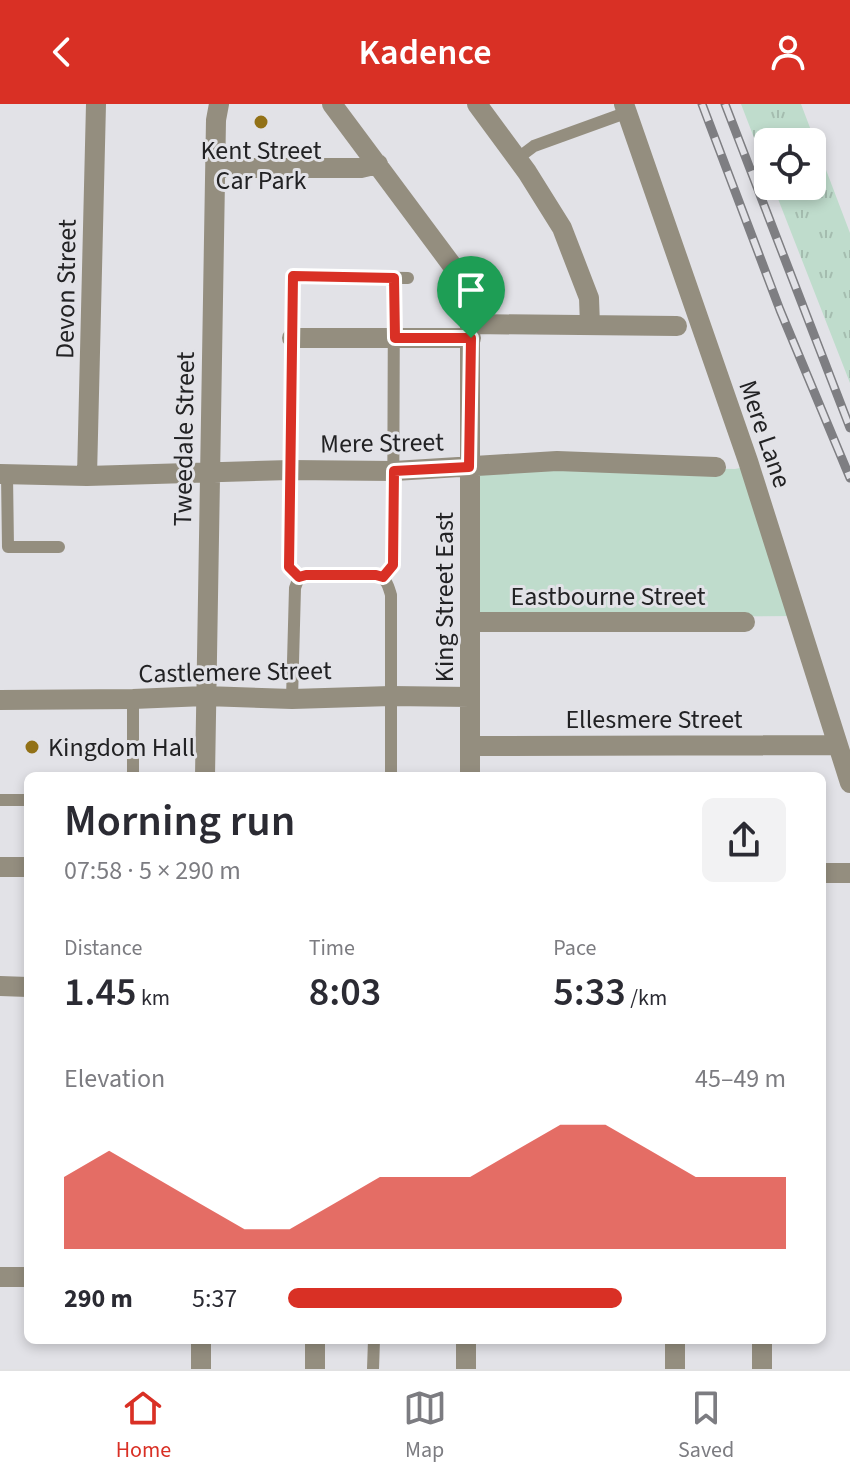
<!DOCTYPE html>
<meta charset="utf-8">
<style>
:root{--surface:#fff;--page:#f2f2f3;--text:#2b2b33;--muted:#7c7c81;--line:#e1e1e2;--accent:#d93025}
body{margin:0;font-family:"Source Sans 3",sans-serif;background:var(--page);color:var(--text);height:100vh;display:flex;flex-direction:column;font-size:30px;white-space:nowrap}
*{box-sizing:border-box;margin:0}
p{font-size:26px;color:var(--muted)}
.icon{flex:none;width:44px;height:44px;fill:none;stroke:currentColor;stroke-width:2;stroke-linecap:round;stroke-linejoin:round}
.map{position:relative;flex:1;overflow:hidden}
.panel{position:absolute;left:24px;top:668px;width:802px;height:572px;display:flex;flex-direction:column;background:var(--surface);border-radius:12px;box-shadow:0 4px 12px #0003}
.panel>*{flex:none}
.tools{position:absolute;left:754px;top:24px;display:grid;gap:16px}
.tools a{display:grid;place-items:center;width:72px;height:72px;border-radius:12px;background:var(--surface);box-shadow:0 4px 12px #0003;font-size:40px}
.pin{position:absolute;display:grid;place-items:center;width:68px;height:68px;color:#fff;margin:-82px -34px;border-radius:50% 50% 50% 0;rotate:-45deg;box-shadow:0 0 8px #0007}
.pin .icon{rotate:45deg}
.round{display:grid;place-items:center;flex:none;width:84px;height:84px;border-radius:12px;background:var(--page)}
.headline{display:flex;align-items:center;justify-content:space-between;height:136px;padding:0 40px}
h1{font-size:44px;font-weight:600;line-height:60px}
.metrics{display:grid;grid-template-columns:repeat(3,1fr);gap:12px;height:136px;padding:8px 40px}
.metrics div{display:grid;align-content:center}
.metrics b{font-size:40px;font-weight:600}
.metrics small{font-size:22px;font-weight:400}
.metrics p{font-size:22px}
.chart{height:224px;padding:16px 40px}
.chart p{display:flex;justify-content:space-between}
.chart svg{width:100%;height:144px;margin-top:8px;fill:var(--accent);opacity:.7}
ul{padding:0 40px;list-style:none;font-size:26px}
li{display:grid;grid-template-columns:128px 96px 1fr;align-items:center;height:60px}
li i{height:20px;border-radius:10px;background:var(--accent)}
header{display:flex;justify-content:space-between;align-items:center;height:104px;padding:0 40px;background:var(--accent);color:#fff;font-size:36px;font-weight:600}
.tab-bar{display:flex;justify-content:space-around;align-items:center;height:112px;border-top:2px solid var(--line);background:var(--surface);font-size:22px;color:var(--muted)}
.tab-bar a{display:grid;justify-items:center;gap:4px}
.tab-bar .active{color:var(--accent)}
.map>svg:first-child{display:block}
.grass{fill:url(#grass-tufts)}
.park{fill:#bfdccc}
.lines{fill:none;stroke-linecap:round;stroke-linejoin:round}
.service{stroke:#948e7f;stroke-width:12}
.minor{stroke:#948e7f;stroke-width:20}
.rail-casing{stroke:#7e7e82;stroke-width:9}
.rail{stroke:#e2e2e7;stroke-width:6;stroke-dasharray:18;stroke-linecap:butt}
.route-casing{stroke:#fff;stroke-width:16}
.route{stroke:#d93025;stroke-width:10}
.poi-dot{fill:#927117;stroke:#e2e2e7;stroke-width:3}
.labels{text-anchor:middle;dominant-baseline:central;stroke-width:6;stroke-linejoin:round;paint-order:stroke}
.poi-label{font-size:26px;fill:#222224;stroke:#e2e2e7}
.street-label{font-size:26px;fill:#222224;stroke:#e2e2e7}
</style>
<header><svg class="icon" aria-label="back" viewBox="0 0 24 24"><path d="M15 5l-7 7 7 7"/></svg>Kadence<svg class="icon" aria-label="person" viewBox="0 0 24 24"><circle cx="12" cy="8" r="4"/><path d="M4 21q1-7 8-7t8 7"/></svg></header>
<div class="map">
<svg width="850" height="1265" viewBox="0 0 850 1265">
<defs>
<pattern id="grass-tufts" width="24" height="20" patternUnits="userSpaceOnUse" patternTransform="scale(2)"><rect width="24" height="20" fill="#bfdccc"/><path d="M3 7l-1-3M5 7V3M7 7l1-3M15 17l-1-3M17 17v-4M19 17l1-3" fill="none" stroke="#a4bcaf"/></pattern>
</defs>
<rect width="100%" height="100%" fill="#e2e2e7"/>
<path class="grass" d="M741,0H801L850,129V279L773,82H812V38H768V70Z"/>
<path class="park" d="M563,362L735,365L745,363L795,512L474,514L473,368Z"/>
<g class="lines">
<path class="service" d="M518,54L534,42L628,8
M7,371L8,443H59
M299,473L289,463L293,172L408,174
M383,473L393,461L394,174
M292,595L295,484L299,473L306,471H376C387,475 388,481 391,491V672
M133,672V595
M0,696H28
M373,1265L374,1236"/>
<path class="minor" d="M332,0L460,172L470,198V672
M477,0L527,68L562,124L589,194L590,221
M624,0L748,357L850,679
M216,64H361L378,60
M471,220L677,222
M292,234H471
M0,370L87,372L290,366L394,367L557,357L716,363
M87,372L96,0
M470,518H745
M0,596L133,595L205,592L292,595L391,592L470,593
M470,642L838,641
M205,672L216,16L219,0
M0,763H28
M822,769H850
M0,882L28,883
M0,1173H28
M201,1236V1265
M762,1236V1265
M675,1264V1236
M315,1265V1236
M466,1265V1236"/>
<g class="rail-casing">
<path id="rail" d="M702,0L780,206L850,374
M725,0L850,324"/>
</g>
<use href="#rail" class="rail"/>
</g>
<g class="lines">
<g class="route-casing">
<path id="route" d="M293,172L394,174L395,234H471L469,363L394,367L393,461L383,473L376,471H306L299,473L289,463Z"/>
</g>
<use href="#route" class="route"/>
</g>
<g class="poi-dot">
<circle cx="261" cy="18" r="8"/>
<circle cx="32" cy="643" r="8"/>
</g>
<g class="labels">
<g class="poi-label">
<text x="261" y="46">Kent Street<tspan x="261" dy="30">Car Park</tspan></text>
<text x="48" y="643" text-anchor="start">Kingdom Hall</text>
</g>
<g class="street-label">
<text transform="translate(66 185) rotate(-89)">Devon Street</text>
<text transform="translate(765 330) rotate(71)">Mere Lane</text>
<text transform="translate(184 335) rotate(-89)">Tweedale Street</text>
<text transform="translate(382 339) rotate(-1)">Mere Street</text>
<text x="608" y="492">Eastbourne Street</text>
<text transform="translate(444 493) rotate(-90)">King Street East</text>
<text transform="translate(235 568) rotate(-1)">Castlemere Street</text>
<text x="654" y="615">Ellesmere Street</text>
</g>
</g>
</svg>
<div class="tools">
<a><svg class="icon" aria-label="locate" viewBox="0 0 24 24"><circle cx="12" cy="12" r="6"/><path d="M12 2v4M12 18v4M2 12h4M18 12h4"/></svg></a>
</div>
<div class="pin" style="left:471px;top:234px;background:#1e9e55"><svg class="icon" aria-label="arrive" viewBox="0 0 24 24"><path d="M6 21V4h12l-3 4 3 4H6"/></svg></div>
<section class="panel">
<div class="headline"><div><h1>Morning run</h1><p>07:58 · 5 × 290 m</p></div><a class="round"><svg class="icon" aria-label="share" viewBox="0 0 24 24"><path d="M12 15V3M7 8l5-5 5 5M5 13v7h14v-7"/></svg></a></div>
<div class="metrics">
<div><p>Distance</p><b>1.45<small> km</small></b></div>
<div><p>Time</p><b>8:03</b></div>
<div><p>Pace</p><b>5:33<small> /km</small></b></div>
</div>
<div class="chart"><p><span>Elevation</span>45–49 m</p>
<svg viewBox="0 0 160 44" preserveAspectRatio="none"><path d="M0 44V22L10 14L20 22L30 30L40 38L50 38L60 30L70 22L80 22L90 22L100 14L110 6L120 6L130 14L140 22L150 22L160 22V44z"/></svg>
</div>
<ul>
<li><b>290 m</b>5:37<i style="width:67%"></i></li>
</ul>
</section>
</div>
<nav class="tab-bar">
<a class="active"><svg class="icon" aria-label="home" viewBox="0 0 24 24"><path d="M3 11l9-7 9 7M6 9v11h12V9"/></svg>Home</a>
<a><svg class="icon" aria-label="map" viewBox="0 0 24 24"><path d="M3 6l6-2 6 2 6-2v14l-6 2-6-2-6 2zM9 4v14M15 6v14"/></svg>Map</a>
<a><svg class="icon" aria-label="saved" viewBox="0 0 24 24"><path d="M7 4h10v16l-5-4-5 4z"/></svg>Saved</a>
</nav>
